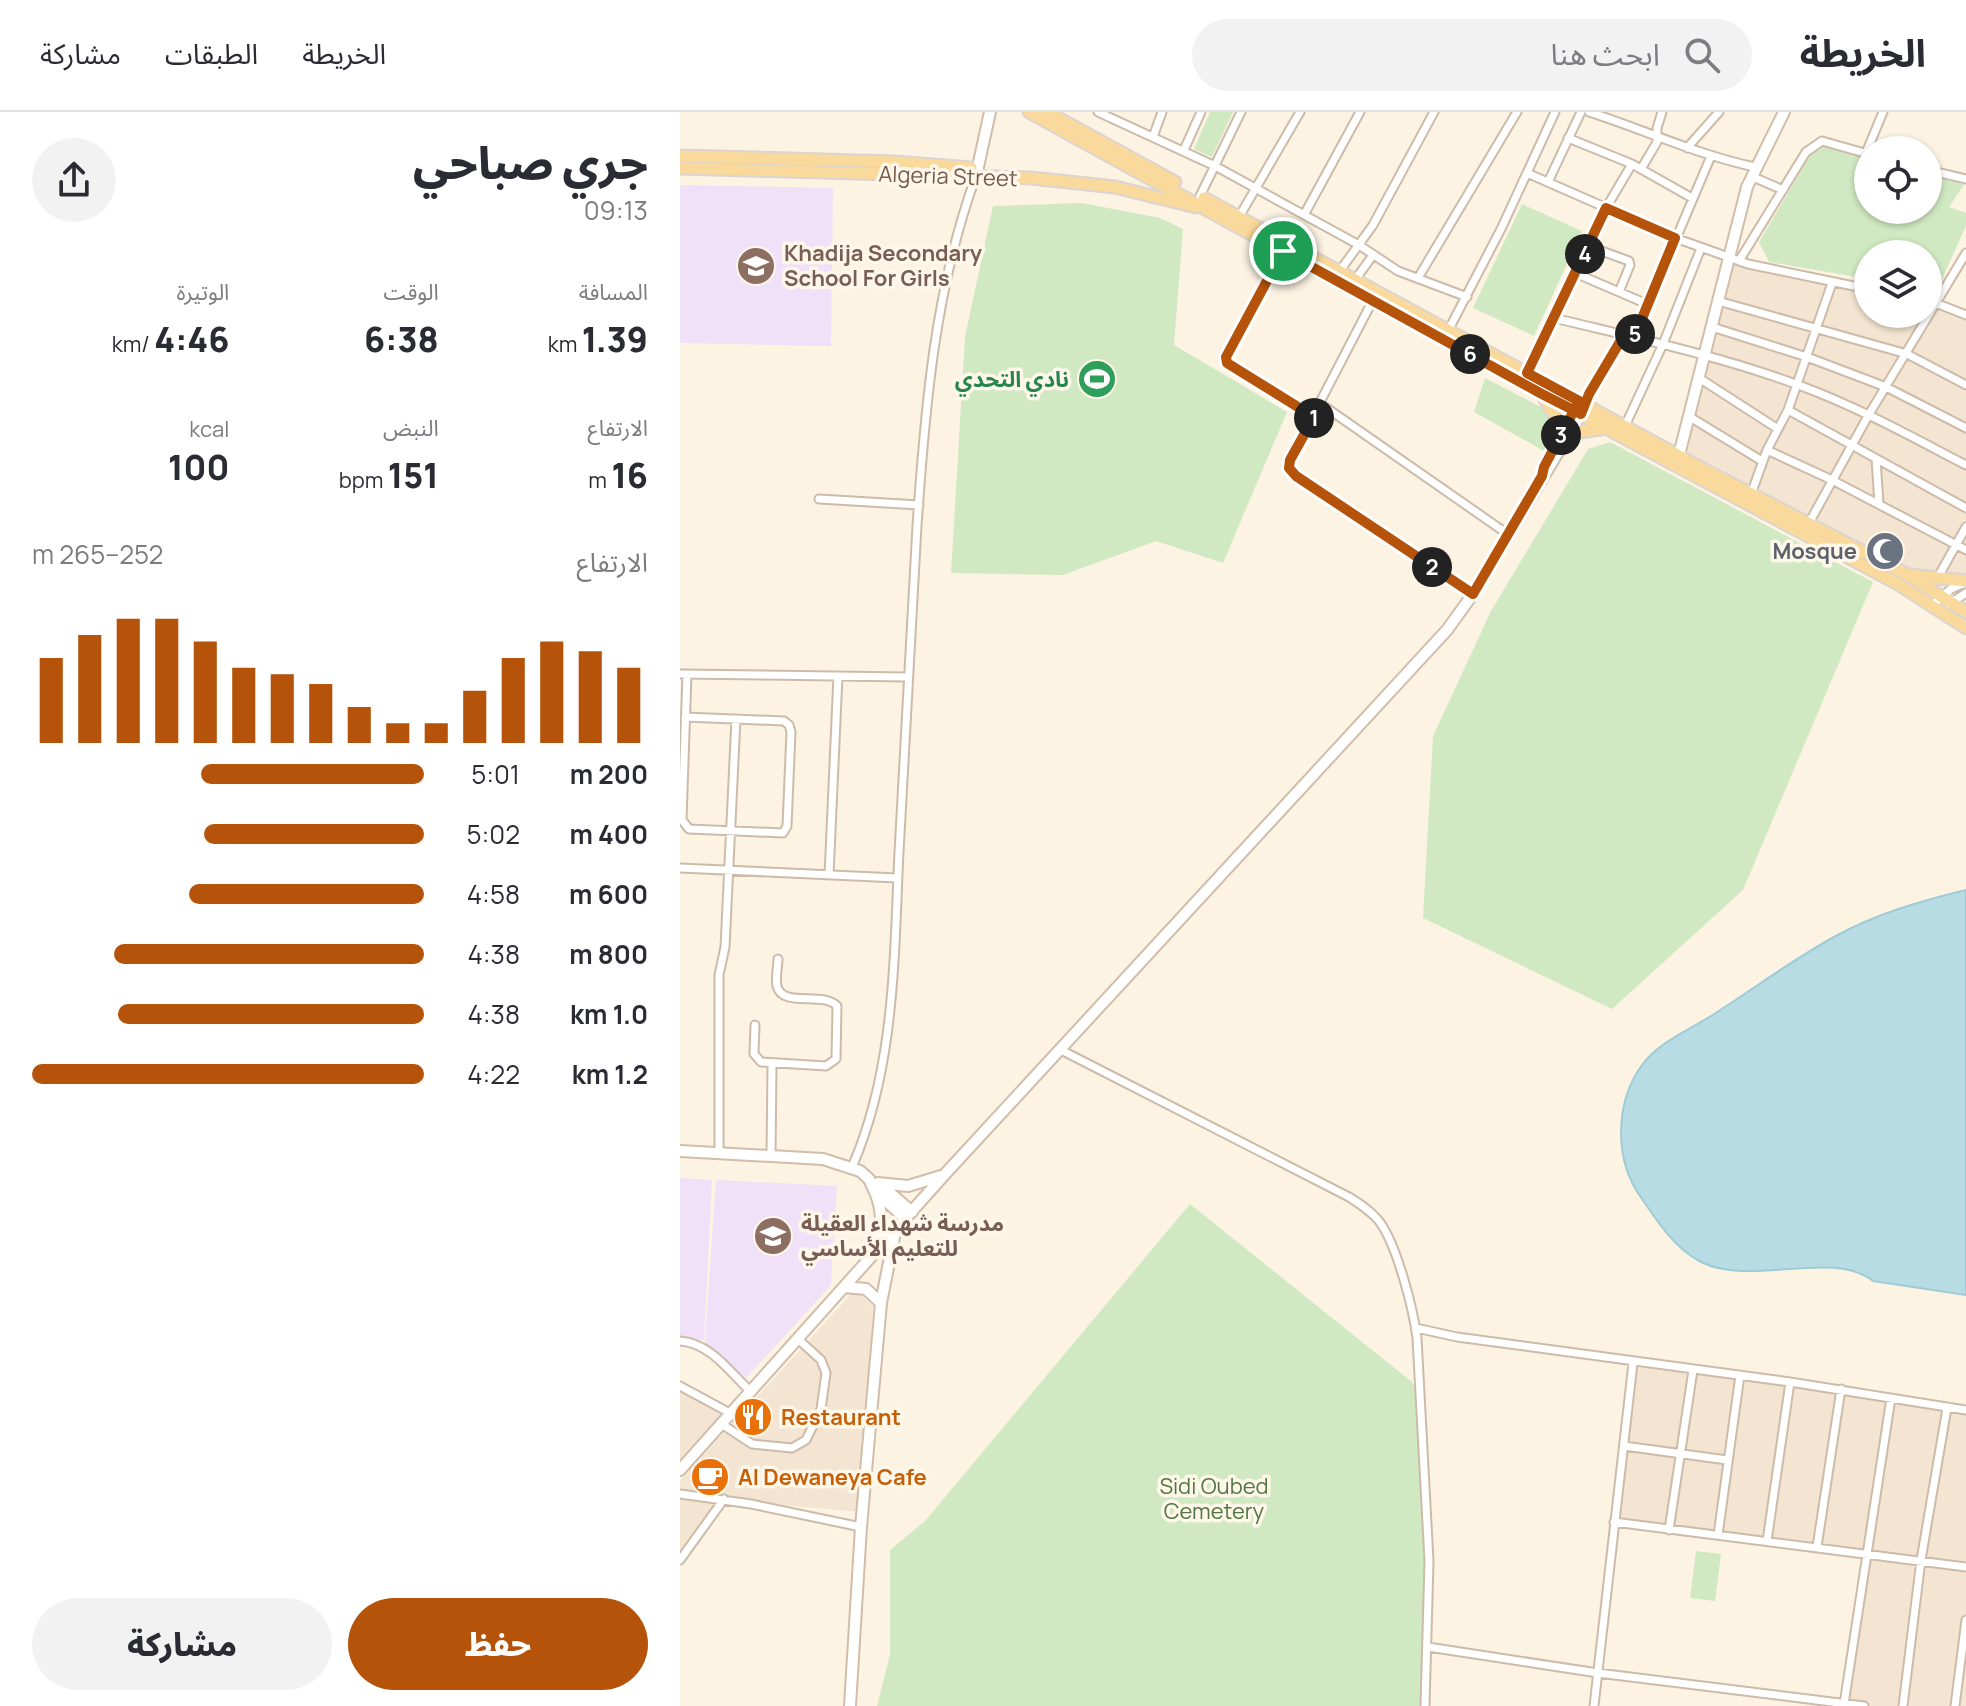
<!DOCTYPE html>
<html lang="ar">
<meta charset="utf-8">
<style>
:root{--surface:#fff;--page:#f2f2f3;--text:#2b2b33;--muted:#7c7c81;--line:#e1e1e2;--accent:#b45309}
body{margin:0;font-family:Manrope,"Noto Sans Arabic",sans-serif;background:var(--page);color:var(--text);direction:rtl;height:100vh;display:flex;flex-direction:column;font-size:30px;white-space:nowrap}
*{box-sizing:border-box;margin:0}
p{font-size:26px;color:var(--muted)}
.icon{flex:none;width:44px;height:44px;fill:none;stroke:currentColor;stroke-width:2;stroke-linecap:round;stroke-linejoin:round}
.map{position:relative;flex:1;overflow:hidden;direction:ltr}
.panel{display:flex;flex-direction:column;background:var(--surface);width:680px}
.panel>*{flex:none}
.buttons{position:absolute;left:1174px;top:24px;display:grid;gap:16px}
.buttons a{display:grid;place-items:center;width:88px;height:88px;border-radius:50%;background:var(--surface);box-shadow:0 2px 6px #0004;font-size:40px}
.pin{position:absolute;display:grid;place-items:center;width:68px;height:68px;color:#fff;margin:-34px;border:4px solid #fff;border-radius:50%;box-shadow:0 2px 8px #0007}
.km{position:absolute;width:40px;height:40px;margin:-20px;border-radius:50%;background:#222;color:#fff;font-size:22px;line-height:40px;text-align:center}
.round{display:grid;place-items:center;flex:none;width:84px;height:84px;border-radius:42px;background:var(--page)}
.headline{display:flex;align-items:center;justify-content:space-between;height:136px;padding:0 32px}
h1{font-size:44px;font-weight:800;line-height:60px}
.stats{display:grid;grid-template-columns:repeat(3,1fr);gap:12px;height:136px;padding:8px 32px}
.stats div{display:grid;align-content:center}
.stats b{font-size:34px;font-weight:800}
.stats small{font-size:22px;font-weight:400}
.stats p{font-size:22px}
.chart{height:224px;padding:16px 32px}
.chart p{display:flex;justify-content:space-between}
.chart svg{width:100%;height:144px;margin-top:8px;stroke:var(--accent);stroke-width:6}
.button{display:flex;gap:16px;margin-top:auto;padding:16px 32px}
.button a{flex:1;height:92px;border-radius:48px;background:var(--accent);color:#fff;font-size:32px;font-weight:800;line-height:92px;text-align:center}
.button a+a{background:var(--page);color:var(--text)}
ul{padding:0 32px;list-style:none;font-size:26px}
li{display:grid;grid-template-columns:128px 96px 1fr;align-items:center;height:60px}
li i{height:20px;border-radius:10px;background:var(--accent)}
header{display:flex;align-items:center;gap:48px;box-sizing:border-box;height:112px;padding:0 40px;background:var(--surface);border-bottom:2px solid var(--line)}
header strong{font-size:38px}
nav{display:flex;gap:44px;margin-inline-start:auto;font-size:28px}
.search{width:560px;height:72px;background:var(--page);display:flex;align-items:center;gap:20px;box-sizing:border-box;padding:0 28px;border-radius:44px;color:var(--muted);font-size:30px}
main{display:flex;flex:1;min-height:0}
.map>svg:first-child{display:block}
.residential{fill:#f3e5d1}
.education{fill:#f0e0f8}
.green{fill:#d0e9c2}
.water{fill:#b8dce4;stroke:#9ecbd6;stroke-width:2}
.lines{fill:none;stroke-linecap:round;stroke-linejoin:round}
.street-casing{stroke:#cdbbaa;stroke-width:11}
.secondary-casing{stroke:#d1bdaa;stroke-width:14}
.primary-casing{stroke:#dbd4d0;stroke-width:15}
.street{stroke:#fff;stroke-width:7}
.secondary{stroke:#fff;stroke-width:10}
.primary{stroke:#f9da9c;stroke-width:11}
.route-casing{stroke:#fff;stroke-width:16}
.route{stroke:#b45309;stroke-width:10}
.labels{text-anchor:middle;dominant-baseline:central;stroke-width:7;stroke-linejoin:round;paint-order:stroke}
.street-label{font-size:22px;fill:#735a4a;stroke:#fff7e9}
.education-label{font-size:22px;font-weight:bold;fill:#785e54;stroke:#fff7e9;text-anchor:start}
.leisure-label{font-size:22px;font-weight:bold;fill:#27864d;stroke:#fff7e9;text-anchor:end}
.worship-label{font-size:22px;font-weight:bold;fill:#5b616d;stroke:#fff7e9;text-anchor:end}
.food-label{font-size:22px;font-weight:bold;fill:#c56008;stroke:#fff7e9;text-anchor:start}
.park-label{font-size:22px;fill:#507842;stroke:#fff7e9}
</style>
<header>
<strong>الخريطة</strong>
<div class="search"><svg class="icon" aria-label="search" viewBox="0 0 24 24"><circle cx="10" cy="10" r="6"/><path d="M15 15l6 6"/></svg>ابحث هنا</div>
<nav><a>الخريطة</a><a>الطبقات</a><a>مشاركة</a></nav>
</header>
<main>
<div class="map">
<svg width="1286" height="1594" viewBox="0 0 1286 1594">
<rect width="100%" height="100%" fill="#fcf3e3"/>
<path class="residential" d="M1059,149L1188,176V202H1248V188L1286,204V464L1235,460L1007,340L1050,156L1053,151Z
M173,1180L180,1182L193,1194L181,1400L47,1388L0,1451V1369Z
M953,1251L1286,1298V1594H1165L1186,1440L934,1410Z
M0,1278L48,1302L0,1355Z"/>
<path class="education" d="M0,73L153,76L151,234L0,231Z
M0,1066L32,1068L24,1228L0,1226Z
M36,1068L157,1074L151,1173L66,1266L25,1231Z"/>
<path class="green" d="M530,0H553L532,45L514,37Z
M1138,30L1188,44V98H1248V61L1285,71L1269,95L1286,101V114L1257,178L1248,177V142H1188V167L1089,150L1079,130Z
M402,91L480,106L503,117L494,233L607,300L543,451L476,429L383,463L271,461L285,225L313,94Z
M842,92L902,119L854,224L793,196Z
M805,266L861,295L870,305L868,327L864,339L794,300Z
M930,330L1193,470L1063,778L932,897L743,806L753,624L811,499L908,337Z
M510,1092L732,1270L736,1279L745,1434L741,1594H197L210,1543V1438L245,1409Z
M1016,1439L1041,1442L1035,1489L1010,1486Z"/>
<path class="water" d="M1286,778V1183L1193,1169C1153,1137 1071,1175 1021,1150C994,1136 977,1109 960,1084C934,1047 935,990 962,953C979,930 1009,918 1031,904C1072,878 1112,848 1154,825C1195,802 1241,789 1286,778Z"/>
<g class="lines">
<g class="street-casing">
<path id="street" d="M418,0L535,54L679,133L718,159L787,185
M909,0C965,18 1018,43 1075,55
M473,25L482,0
M888,26L952,52L1012,86
M1007,36L1039,0
M504,38L521,0
M1186,41L1203,0
M961,57L977,30V16L982,0
M1248,58L1286,67
M847,61L995,126L1068,152L1188,177
M1071,64L1103,78
M868,70L901,0
M520,84L561,0
M624,103L680,0
M559,105L620,0
M908,134L949,149L950,153L939,180
M603,139L545,247L551,255L634,305
M1059,149L1126,40L1142,29L1188,42
M659,160L693,113L754,0
M895,161L967,192
M738,166L837,0
M675,168L693,143
M693,188L610,348L609,356L616,364L793,482
M1248,188L1286,203
M1038,189L1227,242L1286,273
M874,206C956,226 1041,244 1121,274C1178,295 1232,325 1286,353
M1032,215L1127,245L1206,275L1286,316
M768,219L822,115L875,0
M954,226L1031,44
M847,261L926,96L952,52
M1019,266L1098,317
M641,292L829,423
M907,294L909,282L944,223
M1108,298L1286,396
M1010,305L1082,349
M945,314L983,232L1021,136
M1087,338L1152,368L1286,438
M1196,347L1199,392
M1071,382L1087,338L1108,298L1152,171
M139,387L239,393
M1129,411L1188,304L1286,141
M1258,465L1286,415
M1269,492L1286,481
M1252,493L1271,477L1284,471
M0,562L227,565
M5,605L104,609L109,613L111,620L107,714L103,721L9,717L2,708L7,562
M0,756L217,766
M149,763L158,564
M75,913L74,942L81,950L146,954L156,947L157,894C143,879 102,896 97,874C95,866 98,855 98,847
M381,938L669,1085C680,1092 691,1099 699,1109C717,1133 733,1196 737,1226L749,1449L745,1594
M39,1041V863L45,835L56,607
M91,1044L92,951
M172,1055C215,957 214,846 219,740C224,632 231,523 237,414C245,296 255,176 296,64
M736,1216L777,1225L1110,1270L1286,1298
M0,1229C30,1231 49,1259 70,1279
M0,1274L50,1301
M40,1311L72,1332L112,1336L126,1328L141,1297L146,1261L141,1248L118,1227
M944,1334L1047,1348
M0,1382L71,1392L181,1415
M934,1410L1286,1455
M989,1418L1013,1258
M1038,1423L1060,1263
M1087,1429L1110,1270
M1137,1435L1161,1277
M0,1448L44,1387
M748,1535L918,1561L1184,1594
M1164,1592L1211,1286
M914,1594L953,1251
M1223,1594L1241,1448L1267,1296
M1275,1594L1286,1508"/>
</g>
<g class="secondary-casing">
<path id="secondary" d="M296,64L310,0
M878,329L896,294
M999,343L1067,75L1104,0
M0,1039L143,1047L180,1059L189,1067L194,1078L226,1107
M198,1071L228,1074L261,1064
M201,1073L232,1100
M195,1080C203,1099 203,1118 195,1138
M164,1175L186,1177L201,1191
M0,1358L266,1061L767,518L793,482L904,297
M170,1594L181,1415L201,1191L215,1120"/>
</g>
<g class="primary-casing">
<path id="primary" d="M349,0L860,281L1218,472L1286,516
M367,0L495,70
M0,44L215,50L291,56
M0,56L351,66L435,75L516,95
M524,86L1025,358L1226,462L1286,500
M863,284L877,307L879,328
M884,332L899,320L927,316
M1231,463L1286,469"/>
</g>
<use href="#street" class="street"/>
<use href="#secondary" class="secondary"/>
<use href="#primary" class="primary"/>
</g>
<g class="lines">
<g class="route-casing">
<path id="route" d="M603,139L546,245L547,251L634,305L610,348L609,356L616,364L793,482L862,364L864,355L899,289L847,261L926,96L995,126L954,226L944,223L909,282L901,302L860,281L603,139"/>
</g>
<use href="#route" class="route"/>
</g>
<defs>
<g id="school-disc" transform="scale(2)"><circle r="9.5" fill="#8d6e63" stroke="#fff7e9"/><path d="M0-5L7-2L0 1L-7-2ZM-4 1L0 2.5L4 1V4Q0 6-4 4Z" fill="#fff"/></g>
<g id="stadium-disc" transform="scale(2)"><circle r="9.5" fill="#2e9e5b" stroke="#fff7e9"/><path d="M0-5a6.5 5 0 1 0 0 10a6.5 5 0 1 0 0-10ZM-3.5-1.8h7v3.6h-7Z" fill="#fff"/></g>
<g id="mosque-disc" transform="scale(2)"><circle r="9.5" fill="#6b7280" stroke="#fff7e9"/><path d="M3.5-4.9A6 6 0 1 0 3.5 4.9A5 5 0 1 1 3.5-4.9Z" fill="#fff"/></g>
<g id="restaurant-disc" transform="scale(2)"><circle r="9.5" fill="#e8710a" stroke="#fff7e9"/><path d="M-5-6h1v4h1v-4h1v4h1v-4h1v5L-1.5 .5V6h-2V.5L-5-1ZM5-6V6H3V1.5H1.5Q1.5-4 5-6Z" fill="#fff"/></g>
<g id="cafe-disc" transform="scale(2)"><circle r="9.5" fill="#e8710a" stroke="#fff7e9"/><path d="M-5.5-4.5H6V0H3Q3 3.5 0 3.5H-2.5Q-5.5 3.5-5.5 0ZM3-3.2v2h1.7v-2ZM-6 4.5H4V6H-6Z" fill="#fff"/></g>
</defs>
<g fill-rule="evenodd">
<use href="#school-disc" x="76" y="154"/>
<use href="#stadium-disc" x="417" y="267"/>
<use href="#mosque-disc" x="1205" y="439"/>
<use href="#school-disc" x="93" y="1124"/>
<use href="#restaurant-disc" x="73" y="1305"/>
<use href="#cafe-disc" x="30" y="1365"/>
</g>
<g class="labels">
<g class="street-label">
<text transform="translate(268 64) rotate(2)">Algeria Street</text>
</g>
<g class="education-label">
<text x="104" y="141">Khadija Secondary<tspan x="104" dy="25">School For Girls</tspan></text>
<text x="121" y="1111">مدرسة شهداء العقيلة<tspan x="121" dy="25">للتعليم الأساسي</tspan></text>
</g>
<g class="leisure-label">
<text x="389" y="267">نادي التحدي</text>
</g>
<g class="worship-label">
<text x="1177" y="439">Mosque</text>
</g>
<g class="food-label">
<text x="101" y="1305">Restaurant</text>
<text x="58" y="1365">Al Dewaneya Cafe</text>
</g>
<g class="park-label">
<text x="534" y="1374">Sidi Oubed<tspan x="534" dy="25">Cemetery</tspan></text>
</g>
</g>
</svg>
<div class="buttons">
<a><svg class="icon" aria-label="locate" viewBox="0 0 24 24"><circle cx="12" cy="12" r="6"/><path d="M12 2v4M12 18v4M2 12h4M18 12h4"/></svg></a>
<a><svg class="icon" aria-label="layers" viewBox="0 0 24 24"><path d="M12 4l9 5-9 5-9-5zM3 14l9 5 9-5"/></svg></a>
</div>
<div class="pin" style="left:603px;top:139px;background:#1e9e55"><svg class="icon" aria-label="arrive" viewBox="0 0 24 24"><path d="M6 21V4h12l-3 4 3 4H6"/></svg></div>
<b class="km" style="left:634px;top:306px">1</b>
<b class="km" style="left:752px;top:455px">2</b>
<b class="km" style="left:881px;top:323px">3</b>
<b class="km" style="left:905px;top:142px">4</b>
<b class="km" style="left:955px;top:222px">5</b>
<b class="km" style="left:790px;top:242px">6</b>
</div>
<section class="panel">
<div class="headline"><div><h1>جري صباحي</h1><p>09:13</p></div><a class="round"><svg class="icon" aria-label="share" viewBox="0 0 24 24"><path d="M12 15V3M7 8l5-5 5 5M5 13v7h14v-7"/></svg></a></div>
<div class="stats">
<div><p>المسافة</p><b>1.39<small> km</small></b></div>
<div><p>الوقت</p><b>6:38</b></div>
<div><p>الوتيرة</p><b>4:46<small> /km</small></b></div>
</div>
<div class="stats">
<div><p>الارتفاع</p><b>16<small> m</small></b></div>
<div><p>النبض</p><b>151<small> bpm</small></b></div>
<div><p>kcal</p><b>100</b></div>
</div>
<div class="chart"><p><span>الارتفاع</span>252–265 m</p>
<svg viewBox="0 0 160 44" preserveAspectRatio="none"><path d="M5 44V18M15 44V11M25 44V6M35 44V6M45 44V13M55 44V21M65 44V23M75 44V26M85 44V33M95 44V38M105 44V38M115 44V28M125 44V18M135 44V13M145 44V16M155 44V21"/></svg>
</div>
<ul>
<li><b>200 m</b>5:01<i style="width:57%"></i></li>
<li><b>400 m</b>5:02<i style="width:56%"></i></li>
<li><b>600 m</b>4:58<i style="width:60%"></i></li>
<li><b>800 m</b>4:38<i style="width:79%"></i></li>
<li><b>1.0 km</b>4:38<i style="width:78%"></i></li>
<li><b>1.2 km</b>4:22<i style="width:100%"></i></li>
</ul>
<div class="button"><a>حفظ</a><a>مشاركة</a></div>
</section>
</main>
